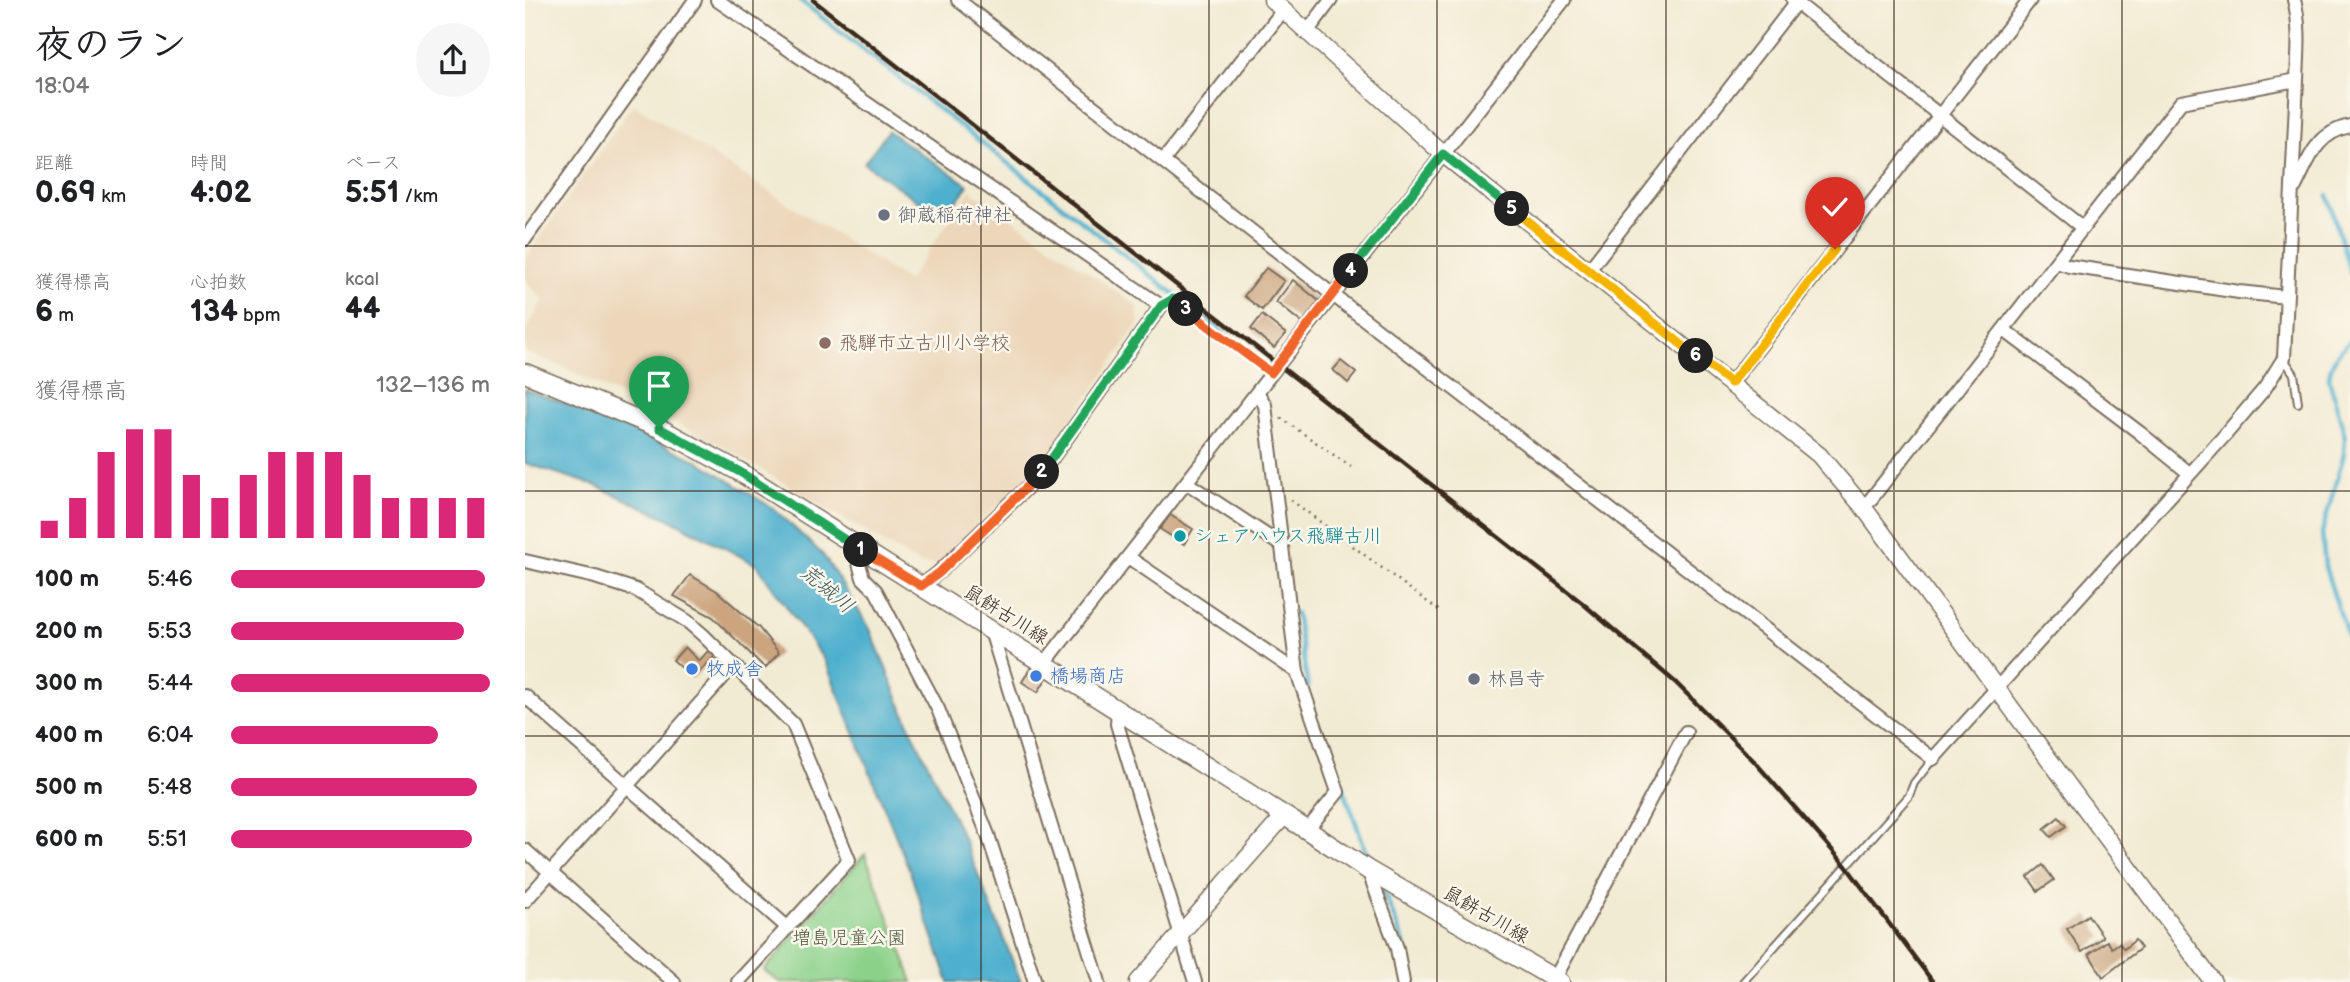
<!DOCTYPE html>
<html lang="ja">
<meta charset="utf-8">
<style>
:root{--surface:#fff;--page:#f6f6f6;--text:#202124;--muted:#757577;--accent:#db2777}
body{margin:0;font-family:"Balsamiq Sans","Klee One",sans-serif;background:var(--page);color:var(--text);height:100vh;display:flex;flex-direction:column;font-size:26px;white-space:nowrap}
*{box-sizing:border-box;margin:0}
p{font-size:23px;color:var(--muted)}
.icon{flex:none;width:38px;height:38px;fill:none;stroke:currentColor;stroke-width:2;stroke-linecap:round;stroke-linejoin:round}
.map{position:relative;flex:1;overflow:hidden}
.panel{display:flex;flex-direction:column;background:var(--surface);width:525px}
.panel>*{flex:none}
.pin{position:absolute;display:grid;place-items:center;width:60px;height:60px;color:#fff;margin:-72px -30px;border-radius:50% 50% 50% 0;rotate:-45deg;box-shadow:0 0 7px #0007}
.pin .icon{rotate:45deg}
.km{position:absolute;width:35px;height:35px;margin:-18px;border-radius:50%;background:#222;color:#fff;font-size:19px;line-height:35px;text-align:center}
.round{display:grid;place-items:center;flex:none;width:74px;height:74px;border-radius:37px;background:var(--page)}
.headline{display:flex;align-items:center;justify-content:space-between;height:119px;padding:0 35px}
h1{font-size:38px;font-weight:700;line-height:52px}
.figures{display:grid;grid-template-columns:repeat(3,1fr);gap:10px;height:119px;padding:7px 35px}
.figures div{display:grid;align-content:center}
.figures b{font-size:30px;font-weight:700}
.figures small{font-size:19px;font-weight:400}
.figures p{font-size:19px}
.chart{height:196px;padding:14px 35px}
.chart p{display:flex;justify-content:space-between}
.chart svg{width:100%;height:126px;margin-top:7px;stroke:var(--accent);stroke-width:6}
ul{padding:0 35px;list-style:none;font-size:23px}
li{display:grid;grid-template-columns:112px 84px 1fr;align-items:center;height:52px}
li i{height:18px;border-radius:9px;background:var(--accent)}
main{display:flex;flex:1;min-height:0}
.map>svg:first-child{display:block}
.built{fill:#ecd7ba}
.green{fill:#8bd18a;stroke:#637e54;stroke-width:2}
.water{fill:#4fb0ce;stroke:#456d76;stroke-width:2}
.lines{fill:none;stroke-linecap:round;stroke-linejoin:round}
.stream{stroke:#4fb0ce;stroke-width:4.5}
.building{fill:#cca47e}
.service-casing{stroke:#7b6e5e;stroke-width:10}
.minor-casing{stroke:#7b6e5e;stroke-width:16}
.tertiary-casing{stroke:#7b6e5e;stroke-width:19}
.secondary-casing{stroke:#7b6e5e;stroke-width:21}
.path{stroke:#7b6e5e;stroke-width:2.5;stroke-dasharray:2 5;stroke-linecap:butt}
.service{stroke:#fff;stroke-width:6}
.minor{stroke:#fff;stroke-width:12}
.tertiary{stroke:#fff;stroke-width:16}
.secondary{stroke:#fff;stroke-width:18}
.rail{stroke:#3b2a1e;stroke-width:4.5}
.split-1-casing{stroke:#fff;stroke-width:14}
.split-2-casing{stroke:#fff;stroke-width:14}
.split-3-casing{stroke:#fff;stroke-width:14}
.split-4-casing{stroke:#fff;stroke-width:14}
.split-5-casing{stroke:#fff;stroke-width:14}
.split-6-casing{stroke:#fff;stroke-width:14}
.split-7-casing{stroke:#fff;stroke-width:14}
.split-1{stroke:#22a559;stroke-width:9}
.split-2{stroke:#f0652b;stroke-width:9}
.split-3{stroke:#22a559;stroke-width:9}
.split-4{stroke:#f0652b;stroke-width:9}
.split-5{stroke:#22a559;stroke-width:9}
.split-6{stroke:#f5b400;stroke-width:9}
.split-7{stroke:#f5b400;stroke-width:9}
.grid{fill:none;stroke:#3b2a1e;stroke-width:2;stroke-opacity:0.55}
.worship-dot{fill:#6b7280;stroke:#fbf7ec;stroke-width:2.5}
.education-dot{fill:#8d6e63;stroke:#fbf7ec;stroke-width:2.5}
.culture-dot{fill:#0f9aa8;stroke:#fbf7ec;stroke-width:2.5}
.shop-dot{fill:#3f7fe0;stroke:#fbf7ec;stroke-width:2.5}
.labels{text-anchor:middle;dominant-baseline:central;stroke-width:5;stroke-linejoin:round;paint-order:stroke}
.worship-label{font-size:19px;fill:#5b616d;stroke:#fbf7ec;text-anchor:start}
.education-label{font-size:19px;fill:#785e54;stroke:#fbf7ec;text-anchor:start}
.culture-label{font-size:19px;fill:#0d838f;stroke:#fbf7ec;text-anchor:start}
.street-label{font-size:19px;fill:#3b2a1e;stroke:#fbf7ec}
.shop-label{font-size:19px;fill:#366cbe;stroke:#fbf7ec;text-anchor:start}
.park-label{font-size:19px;fill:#535c3e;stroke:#fbf7ec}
.water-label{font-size:21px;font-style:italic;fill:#42595c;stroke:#fbf7ec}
</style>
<main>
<section class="panel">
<div class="headline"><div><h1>夜のラン</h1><p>18:04</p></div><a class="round"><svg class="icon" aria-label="share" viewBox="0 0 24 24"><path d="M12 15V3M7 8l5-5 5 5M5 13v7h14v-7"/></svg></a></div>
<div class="figures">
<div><p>距離</p><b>0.69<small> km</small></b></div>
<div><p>時間</p><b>4:02</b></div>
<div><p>ペース</p><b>5:51<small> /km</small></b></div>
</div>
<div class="figures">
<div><p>獲得標高</p><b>6<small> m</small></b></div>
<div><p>心拍数</p><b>134<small> bpm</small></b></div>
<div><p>kcal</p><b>44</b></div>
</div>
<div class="chart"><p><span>獲得標高</span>132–136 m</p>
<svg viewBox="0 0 160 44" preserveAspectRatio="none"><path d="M5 44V38M15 44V30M25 44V14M35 44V6M45 44V6M55 44V22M65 44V30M75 44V22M85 44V14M95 44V14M105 44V14M115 44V22M125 44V30M135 44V30M145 44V30M155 44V30"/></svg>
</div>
<ul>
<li><b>100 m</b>5:46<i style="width:98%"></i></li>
<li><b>200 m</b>5:53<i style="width:90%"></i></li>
<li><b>300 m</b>5:44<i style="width:100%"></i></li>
<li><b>400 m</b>6:04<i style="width:80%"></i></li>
<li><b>500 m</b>5:48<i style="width:95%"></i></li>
<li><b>600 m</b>5:51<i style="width:93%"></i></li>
</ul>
</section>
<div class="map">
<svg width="1825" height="982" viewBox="0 0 1825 982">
<rect width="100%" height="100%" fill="#fbf7ec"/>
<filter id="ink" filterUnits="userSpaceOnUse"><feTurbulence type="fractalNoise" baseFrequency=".0143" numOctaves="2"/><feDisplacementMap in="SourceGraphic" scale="14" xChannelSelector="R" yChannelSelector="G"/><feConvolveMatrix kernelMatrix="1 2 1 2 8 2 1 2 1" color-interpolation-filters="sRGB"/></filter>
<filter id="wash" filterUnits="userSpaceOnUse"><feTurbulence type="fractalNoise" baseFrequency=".00686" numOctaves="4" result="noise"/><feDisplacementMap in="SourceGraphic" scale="28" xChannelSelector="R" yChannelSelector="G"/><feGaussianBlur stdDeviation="1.57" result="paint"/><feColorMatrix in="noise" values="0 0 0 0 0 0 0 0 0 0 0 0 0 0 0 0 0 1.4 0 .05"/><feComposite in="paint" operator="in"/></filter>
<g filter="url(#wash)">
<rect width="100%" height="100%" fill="#f2ebd4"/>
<path class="built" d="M108,104L383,281L445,190L611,305L614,323L516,465L412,564H395L193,444L36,366L0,352V333L18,299L0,281V259Z"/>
<path class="green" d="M340,854L388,982H254L239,970Z"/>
<path class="water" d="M363,131L443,185L419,219L339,163Z
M0,389L74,416L173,461L249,509L298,555L344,627L385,727L440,842L496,982H424L384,869L300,661L232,565L153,523L69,485L0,463Z"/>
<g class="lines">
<path class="stream" d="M275,0L736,362
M1803,195L1825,273
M1825,342C1812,352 1805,363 1804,379L1820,436L1819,454L1797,532L1800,567L1825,644
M771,613L783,687
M801,739L843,857
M858,890L879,943L886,982"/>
</g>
<g id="blocks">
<path class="building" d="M741,268L759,281L737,310L719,296Z
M768,280L794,301L777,323L751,302Z
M737,315L761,334L749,348L726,329Z
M816,361L831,373L823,383L808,370Z
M645,515L668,529L659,544L635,529Z
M165,575L192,591L234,628L254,653L240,668L188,617L149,596Z
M160,647L174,661L183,651L190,656L168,678L148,660Z
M509,662L526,671L513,692L497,682Z
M1534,817L1541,826L1526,837L1519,829Z
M1518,865L1529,880L1513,891L1503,877Z
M1563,915L1578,937L1557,952L1542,929Z
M1610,940L1616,948L1578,977L1564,954L1582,941L1587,948L1594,943L1599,949Z"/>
</g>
</g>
<g filter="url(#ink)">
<use href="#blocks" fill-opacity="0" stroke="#7b6e5e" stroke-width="2"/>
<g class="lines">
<g class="service-casing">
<path id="service" d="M1759,359L1769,374L1773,403
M1218,982L1384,796L1389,783L1408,759"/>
</g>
<g class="minor-casing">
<path id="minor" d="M192,0L636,306L515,475L413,573L396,586
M433,0L808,295L1408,759L1700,435L1740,388L1759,358L1772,80C1773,53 1776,26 1769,0
M1268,0L1558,228
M782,32L806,0
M638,161L721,55L727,51L758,10
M1770,187C1784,159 1791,133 1825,126
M0,239L170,0
M1532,262L1544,266L1714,292L1761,297
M1064,270L1273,0
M1479,330L1615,433L1664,473
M1206,383L1505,0
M732,392L740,405L772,672L813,792L782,830
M662,483L756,545
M1339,508L1656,102L1772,80
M329,545L338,578L351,591L413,709L463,835L510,982
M603,557L772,672
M0,561L70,577L111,590L162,621L178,635L268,724L324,860L213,982
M466,631L574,982
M519,664L1039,0
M0,696L263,928
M593,711L592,724L670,982
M0,850L149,982
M843,870L872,948L878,982
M0,901L208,666
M1028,982L1161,732"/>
</g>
<g class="tertiary-casing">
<path id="tertiary" d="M747,0L918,154L1294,455L1339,508L1688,982
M613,982L759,816"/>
</g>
<g class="secondary-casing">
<path id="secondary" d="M0,373L134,428L215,472L782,830L843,870L1035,982"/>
</g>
<path class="path" d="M648,299L735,364
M756,418L826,467
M766,500L916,612"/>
<use href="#service" class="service"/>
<use href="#minor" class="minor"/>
<use href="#tertiary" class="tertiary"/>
<use href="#secondary" class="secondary"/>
<path class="rail" d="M288,0L1056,602L1150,682L1229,761L1321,866L1408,982"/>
</g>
</g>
<g class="lines" filter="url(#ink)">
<g class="split-1-casing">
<path id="split-1" d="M134,428L215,472L336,550"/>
</g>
<g class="split-2-casing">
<path id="split-2" d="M336,550L396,586L414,573L517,472"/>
</g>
<g class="split-3-casing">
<path id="split-3" d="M517,472L636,306L648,299L661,309"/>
</g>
<g class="split-4-casing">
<path id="split-4" d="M661,309L746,373L826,271"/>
</g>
<g class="split-5-casing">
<path id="split-5" d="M826,271L918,154L987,209"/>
</g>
<g class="split-6-casing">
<path id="split-6" d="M987,209L1171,356"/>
</g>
<g class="split-7-casing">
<path id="split-7" d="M1171,356L1206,383L1310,249"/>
</g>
<use href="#split-1" class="split-1"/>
<use href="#split-2" class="split-2"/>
<use href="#split-3" class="split-3"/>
<use href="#split-4" class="split-4"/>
<use href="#split-5" class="split-5"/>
<use href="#split-6" class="split-6"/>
<use href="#split-7" class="split-7"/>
</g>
<path class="grid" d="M228,0V982M456,0V982M684,0V982M912,0V982M1141,0V982M1369,0V982M1597,0V982M0,246H1825M0,491H1825M0,736H1825"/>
<g class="worship-dot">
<circle cx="359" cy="215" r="7"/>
<circle cx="949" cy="679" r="7"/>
</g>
<circle class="education-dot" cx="300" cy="343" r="7"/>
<circle class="culture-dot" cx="655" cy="536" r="7"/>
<g class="shop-dot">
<circle cx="167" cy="669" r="7"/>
<circle cx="511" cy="676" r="7"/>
</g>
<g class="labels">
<g class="worship-label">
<text x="373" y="215">御蔵稲荷神社</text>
<text x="963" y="679">林昌寺</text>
</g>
<g class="education-label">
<text x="314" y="343">飛騨市立古川小学校</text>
</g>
<g class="culture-label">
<text x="669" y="536">シェアハウス飛騨古川</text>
</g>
<g class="street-label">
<text transform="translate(481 615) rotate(32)">鼠餅古川線</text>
<text transform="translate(961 915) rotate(30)">鼠餅古川線</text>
</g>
<g class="shop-label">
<text x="181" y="669">牧成舎</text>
<text x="525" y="676">橋場商店</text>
</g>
<g class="park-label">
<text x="324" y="938">増島児童公園</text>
</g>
<g class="water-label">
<text transform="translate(302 589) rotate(40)">荒城川</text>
</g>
</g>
</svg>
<div class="pin" style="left:134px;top:428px;background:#1e9e55"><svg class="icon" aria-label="arrive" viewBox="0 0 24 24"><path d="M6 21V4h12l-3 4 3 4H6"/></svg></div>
<div class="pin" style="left:1310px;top:249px;background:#d93025"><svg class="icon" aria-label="check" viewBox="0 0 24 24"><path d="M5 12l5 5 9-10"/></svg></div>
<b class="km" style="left:336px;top:550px">1</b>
<b class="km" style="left:517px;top:472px">2</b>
<b class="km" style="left:661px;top:309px">3</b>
<b class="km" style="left:826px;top:271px">4</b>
<b class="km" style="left:987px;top:209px">5</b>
<b class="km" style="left:1171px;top:356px">6</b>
</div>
</main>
